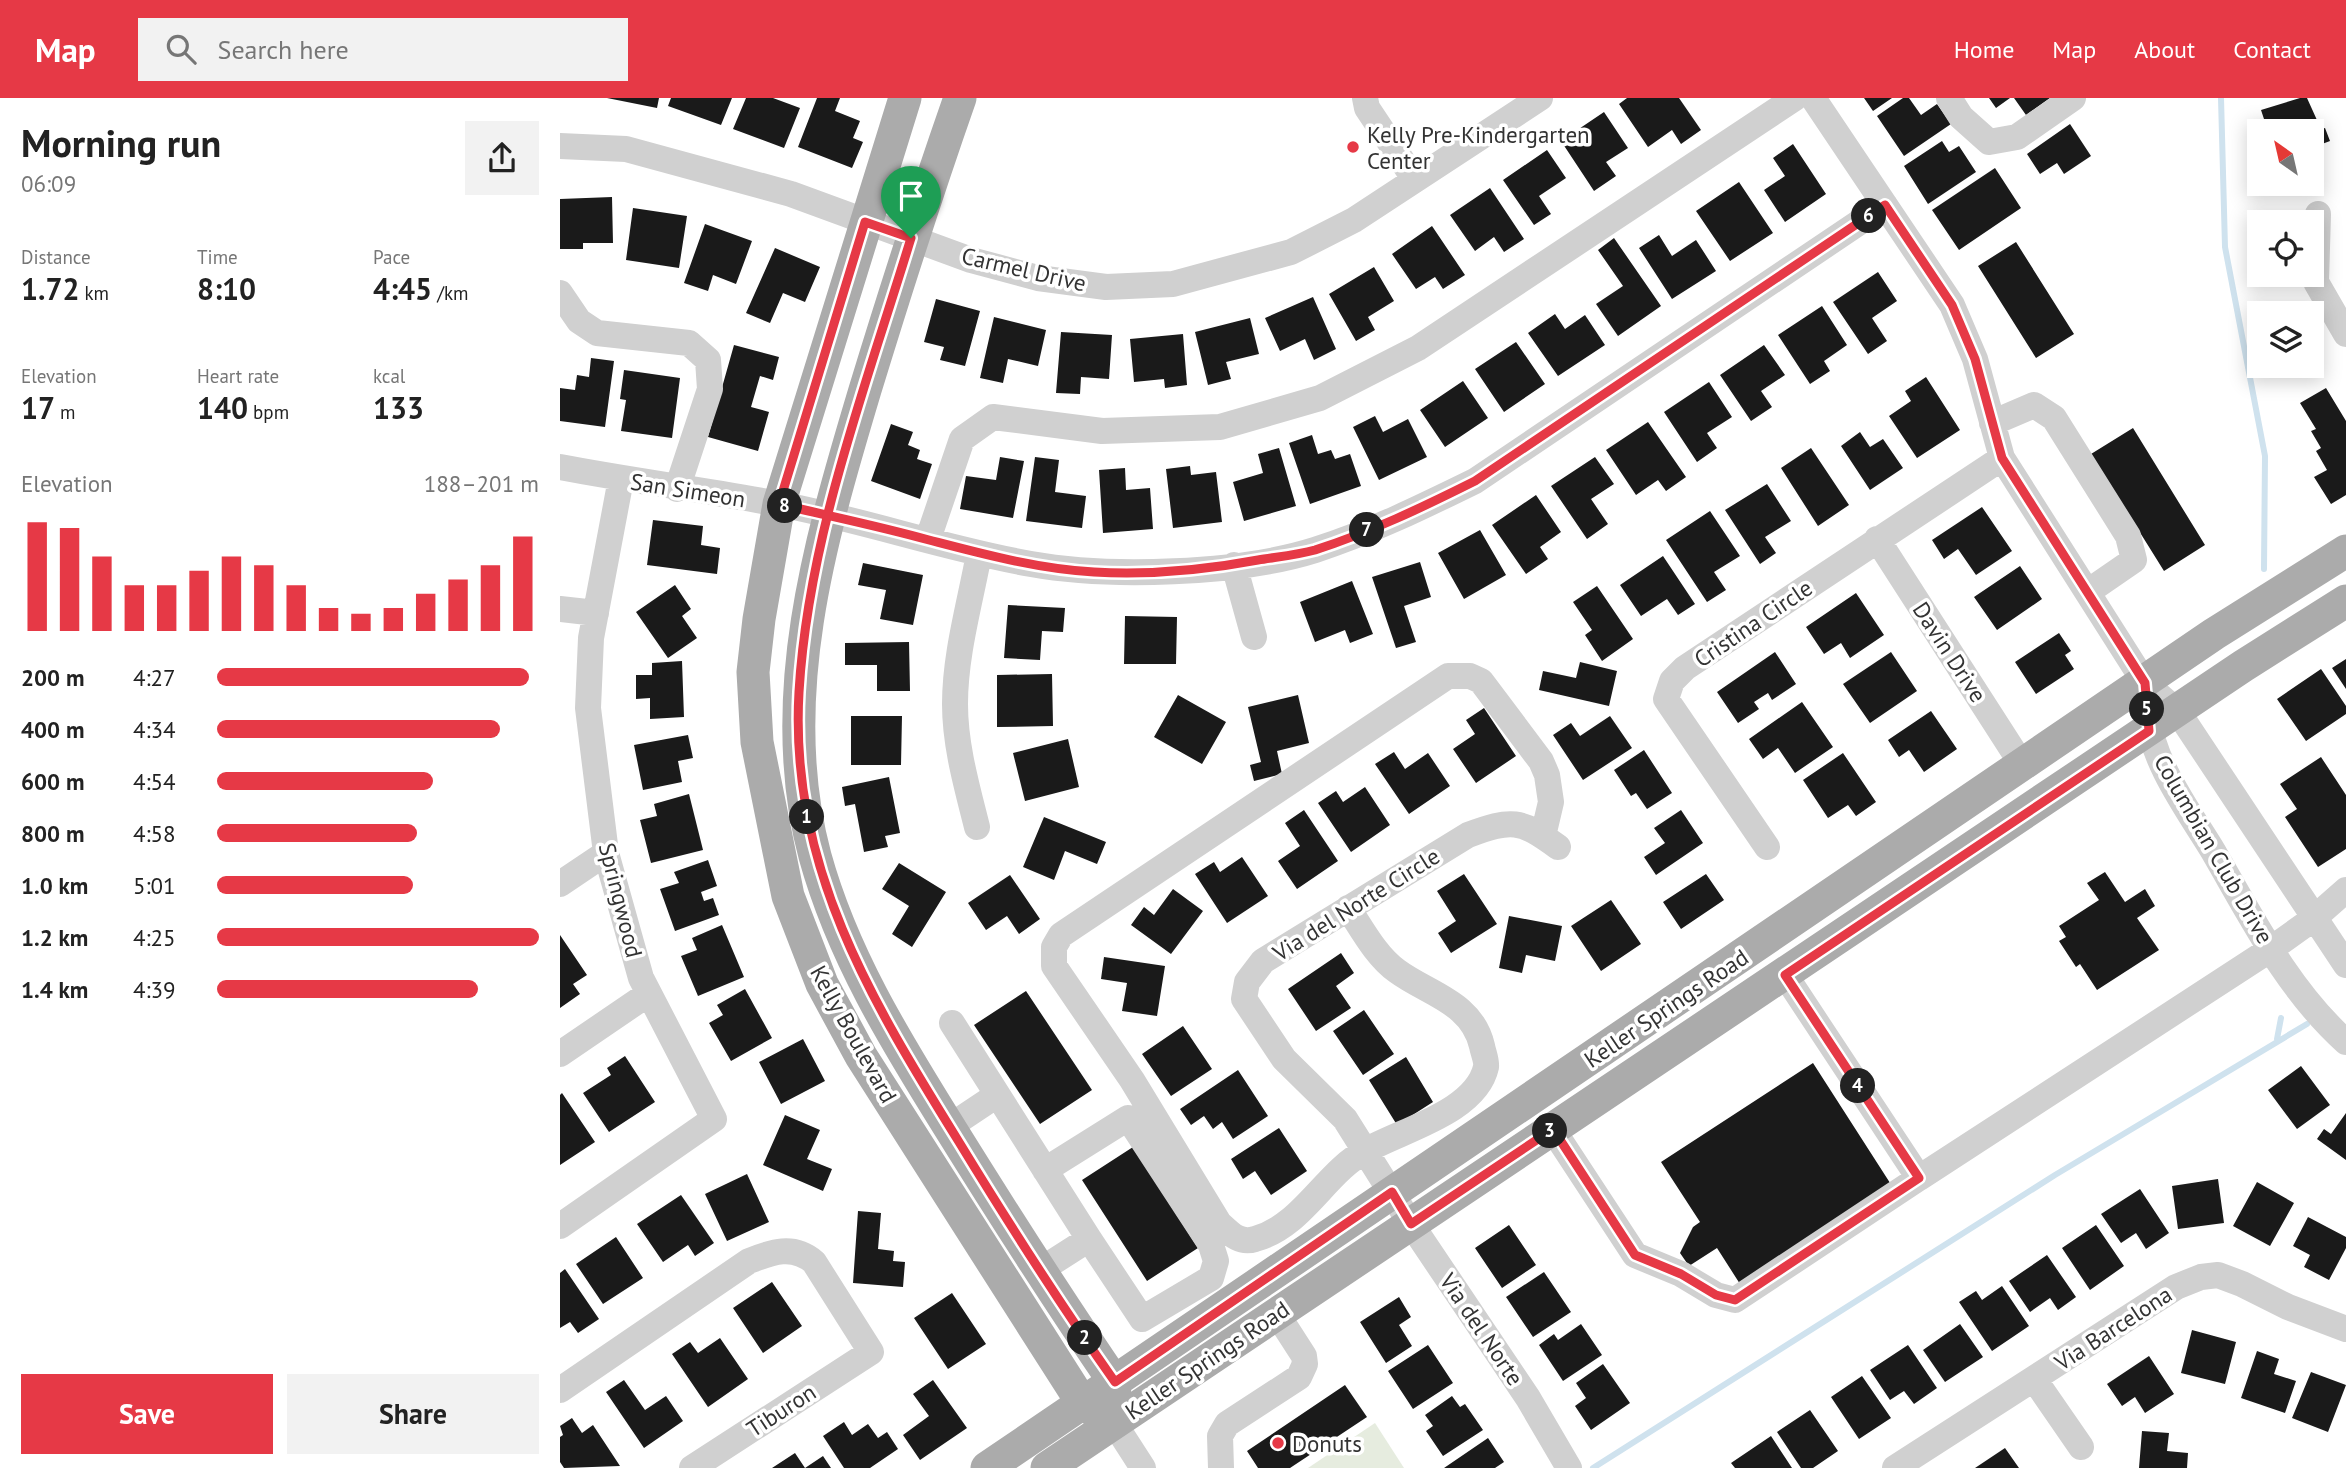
<!DOCTYPE html>
<meta charset="utf-8">
<style>
:root{--surface:#fff;--page:#f2f2f2;--text:#222;--muted:#767676;--accent:#e63946}
body{margin:0;font-family:"PT Sans",sans-serif;background:var(--page);color:var(--text);height:100vh;display:flex;flex-direction:column;font-size:26px;white-space:nowrap}
*{box-sizing:border-box;margin:0}
p{font-size:23px;color:var(--muted)}
.icon{flex:none;width:38px;height:38px;fill:none;stroke:currentColor;stroke-width:2;stroke-linecap:round;stroke-linejoin:round}
.map{position:relative;flex:1;overflow:hidden}
.side{display:flex;flex-direction:column;background:var(--surface);width:560px}
.side>*{flex:none}
.needle{width:46px;rotate:326deg}
.buttons{position:absolute;left:1687px;top:21px;display:grid;gap:14px}
.buttons a{display:grid;place-items:center;width:77px;height:77px;border-radius:0px;background:var(--surface);box-shadow:0 4px 18px #0003;font-size:35px}
.pin{position:absolute;display:grid;place-items:center;width:60px;height:60px;color:#fff;margin:-72px -30px;border-radius:50% 50% 50% 0;rotate:-45deg;box-shadow:0 0 7px #0007}
.pin .icon{rotate:45deg}
.km{position:absolute;width:35px;height:35px;margin:-18px;border-radius:50%;background:#222;color:#fff;font-size:19px;line-height:35px;text-align:center}
.round{display:grid;place-items:center;flex:none;width:74px;height:74px;border-radius:0px;background:var(--page)}
.headline{display:flex;align-items:center;justify-content:space-between;height:119px;padding:0 21px}
h1{font-size:38px;font-weight:700;line-height:52px}
.stats{display:grid;grid-template-columns:repeat(3,1fr);gap:10px;height:119px;padding:7px 21px}
.stats div{display:grid;align-content:center}
.stats b{font-size:30px;font-weight:700}
.stats small{font-size:19px;font-weight:400}
.stats p{font-size:19px}
.chart{height:196px;padding:14px 21px}
.chart p{display:flex;justify-content:space-between}
.chart svg{width:100%;height:126px;margin-top:7px;stroke:var(--accent);stroke-width:6}
.primary-button{display:flex;gap:14px;margin-top:auto;padding:14px 21px}
.primary-button a{flex:1;height:80px;border-radius:0px;background:var(--accent);color:#fff;font-size:28px;font-weight:700;line-height:80px;text-align:center}
.primary-button a+a{background:var(--page);color:var(--text)}
ul{padding:0 21px;list-style:none;font-size:23px}
li{display:grid;grid-template-columns:112px 84px 1fr;align-items:center;height:52px}
li i{height:18px;border-radius:9px;background:var(--accent)}
header{display:flex;align-items:center;gap:42px;box-sizing:border-box;height:98px;padding:0 35px;background:var(--accent);color:#fff}
header strong{font-size:33px}
nav{display:flex;gap:38px;margin-inline-start:auto;font-size:24px}
.search{width:490px;height:63px;background:var(--page);display:flex;align-items:center;gap:18px;box-sizing:border-box;padding:0 24px;border-radius:0px;color:var(--muted);font-size:26px}
main{display:flex;flex:1;min-height:0}
.map>svg:first-child{display:block}
.green{fill:#e6ecdf}
.lines{fill:none;stroke-linecap:round;stroke-linejoin:round}
.stream{stroke:#cfe2ee;stroke-width:6}
.building{fill:#1a1a1a}
.minor{stroke:#d0d0d0;stroke-width:26}
.major{stroke:#ababab;stroke-width:33}
.route-casing{stroke:#fff;stroke-width:14}
.route{stroke:#e63946;stroke-width:9}
.poi-dot{fill:#e63946;stroke:#fff;stroke-width:2.5}
.labels{text-anchor:middle;dominant-baseline:central;stroke-width:7;stroke-linejoin:round;paint-order:stroke}
.poi-label{font-size:23px;fill:#333;stroke:#fff;text-anchor:start}
.street-label{font-size:23px;fill:#333;stroke:#fff}
</style>
<header>
<strong>Map</strong>
<div class="search"><svg class="icon" aria-label="search" viewBox="0 0 24 24"><circle cx="10" cy="10" r="6"/><path d="M15 15l6 6"/></svg>Search here</div>
<nav><a>Home</a><a>Map</a><a>About</a><a>Contact</a></nav>
</header>
<main>
<section class="side">
<div class="headline"><div><h1>Morning run</h1><p>06:09</p></div><a class="round"><svg class="icon" aria-label="share" viewBox="0 0 24 24"><path d="M12 15V3M7 8l5-5 5 5M5 13v7h14v-7"/></svg></a></div>
<div class="stats">
<div><p>Distance</p><b>1.72<small> km</small></b></div>
<div><p>Time</p><b>8:10</b></div>
<div><p>Pace</p><b>4:45<small> /km</small></b></div>
</div>
<div class="stats">
<div><p>Elevation</p><b>17<small> m</small></b></div>
<div><p>Heart rate</p><b>140<small> bpm</small></b></div>
<div><p>kcal</p><b>133</b></div>
</div>
<div class="chart"><p><span>Elevation</span>188–201 m</p>
<svg viewBox="0 0 160 44" preserveAspectRatio="none"><path d="M5 44V6M15 44V8M25 44V18M35 44V28M45 44V28M55 44V23M65 44V18M75 44V21M85 44V28M95 44V36M105 44V38M115 44V36M125 44V31M135 44V26M145 44V21M155 44V11"/></svg>
</div>
<ul>
<li><b>200 m</b>4:27<i style="width:97%"></i></li>
<li><b>400 m</b>4:34<i style="width:88%"></i></li>
<li><b>600 m</b>4:54<i style="width:67%"></i></li>
<li><b>800 m</b>4:58<i style="width:62%"></i></li>
<li><b>1.0 km</b>5:01<i style="width:61%"></i></li>
<li><b>1.2 km</b>4:25<i style="width:100%"></i></li>
<li><b>1.4 km</b>4:39<i style="width:81%"></i></li>
</ul>
<div class="primary-button"><a>Save</a><a>Share</a></div>
</section>
<div class="map">
<svg width="1786" height="1370" viewBox="0 0 1786 1370">
<rect width="100%" height="100%" fill="#fff"/>
<path class="green" d="M815,1325L844,1370H748Z"/>
<g class="lines">
<path class="stream" d="M1661,0L1665,149L1705,358L1704,471
M1717,941L1721,920
M1033,1370L1495,1077L1747,926"/>
</g>
<path class="building" d="M47,0H99L97,10Z
M111,0H172L161,27L108,8Z
M186,0H213L240,10L224,50L173,31Z
M257,0H280L275,13L300,23L293,40L303,44L292,70L238,49Z
M1067,0H1119L1141,32L1121,46L1112,32L1088,49L1059,6Z
M1304,0H1332L1313,13Z
M1343,0H1349L1361,17L1377,6L1391,26L1344,58L1317,18Z
M1429,0H1450L1436,10Z
M1454,0H1490L1466,17Z
M1740,0H1747L1761,31L1765,30L1770,43L1762,46L1763,49L1752,53V33H1708L1701,12Z
M1044,14L1068,50L1046,64L1056,78L1034,93L1001,43Z
M1510,26L1531,58L1504,76L1497,65L1480,76L1467,56Z
M1382,43L1389,54L1399,48L1416,74L1368,106L1344,68Z
M1233,46L1266,96L1225,124L1204,92L1225,78L1213,60Z
M987,52L1006,80L979,98L991,116L974,127L943,82Z
M1435,70L1461,110L1399,152L1372,112Z
M1179,84L1213,135L1170,163L1136,113Z
M930,90L964,141L944,154L934,139L915,153L890,117Z
M52,99L53,145H23V151H0V101Z
M73,110L127,118L119,170L66,162Z
M145,126L192,143L176,186L153,177L148,193L124,185Z
M872,128L905,177L883,191L875,179L856,191L832,156Z
M1099,137L1112,158L1136,142L1156,173L1112,201L1079,150Z
M1054,140L1101,208L1058,238L1036,206L1063,188L1038,152Z
M1456,144L1514,236L1476,260L1418,168Z
M215,150L260,169L245,204L223,195L210,225L186,215Z
M814,169L834,203L808,219L815,232L796,243L769,196Z
M1318,174L1337,203L1312,220L1327,243L1308,256L1273,204Z
M753,199L776,251L754,262L745,241L720,253L705,220Z
M376,201L420,213L405,268L380,262L384,249L364,244Z
M1262,208L1287,247L1264,263L1270,273L1250,286L1218,237Z
M995,216L1005,231L1025,217L1045,247L998,278L968,235Z
M434,219L486,232L478,268L448,261L443,285L420,280Z
M690,220L699,256L666,264L671,281L648,287L635,234Z
M501,234L552,237L549,281L521,279L520,296L496,295Z
M623,236L627,287L605,290L604,281L574,284L570,241Z
M956,244L985,286L944,314L915,271Z
M174,247L219,259L213,282L200,278L191,309L209,314L198,353L148,339Z
M1204,247L1225,277L1201,293L1212,309L1191,323L1160,277Z
M31,260L54,263L45,329L0,323V290L15,292L17,277L29,279Z
M64,272L120,280L112,340L61,333L66,302L60,301Z
M1366,279L1400,332L1357,360L1329,318L1351,303L1345,293Z
M903,283L928,320L885,349L860,312Z
M1149,284L1172,319L1147,335L1157,350L1137,364L1104,314Z
M1766,290L1786,323V397L1771,406L1754,379L1767,372L1756,353L1761,350L1751,333L1756,331L1740,305Z
M815,318L823,334L848,321L867,359L819,382L793,329Z
M1088,324L1126,379L1106,393L1098,382L1076,397L1046,352Z
M331,326L353,334L348,347L360,352L357,361L372,366L360,401L311,383Z
M1573,330L1645,447L1604,473L1531,356Z
M1300,334L1310,349L1323,341L1343,370L1310,392L1281,348Z
M752,337L758,356L771,352L775,361L790,356L801,388L750,406L729,345Z
M719,350L736,408L684,423L673,384L703,375L698,356Z
M1251,350L1289,407L1258,428L1221,370Z
M440,359L464,363L453,420L400,411L406,378L436,382Z
M475,359L499,362L495,394L526,398L522,430L466,423Z
M1035,359L1054,386L1031,401L1048,426L1027,441L991,388Z
M630,368L631,377L656,374L662,424L613,430L606,371Z
M565,370L566,392L590,390L593,431L543,435L539,372Z
M1207,386L1231,423L1205,439L1216,455L1200,466L1165,412Z
M976,397L1001,434L980,449L988,461L966,476L932,427Z
M1422,409L1452,453L1416,477L1398,451L1384,461L1372,442Z
M1150,413L1180,458L1154,474L1166,492L1147,504L1106,442Z
M93,422L143,428L141,447L160,450L157,476L87,467Z
M920,432L946,477L904,501L878,455Z
M1103,458L1135,506L1118,517L1107,501L1081,518L1060,487Z
M860,464L871,499L844,508L856,544L836,550L812,479Z
M303,465L363,477L353,527L320,521L326,492L298,487Z
M1460,468L1482,501L1437,532L1414,499Z
M792,483L813,536L790,545L785,532L755,544L740,504Z
M115,487L131,511L122,518L137,540L108,560L76,514Z
M1037,488L1073,541L1042,563L1025,537L1032,532L1013,504Z
M1296,495L1324,537L1290,560L1281,545L1264,556L1246,529Z
M448,507L505,510L503,534L482,533L480,562L444,560Z
M565,518L617,519L616,566H564Z
M1499,535L1511,553L1505,557L1514,571L1476,596L1455,564Z
M349,544L350,593H317V567H285V545Z
M1215,554L1236,586L1212,602L1208,595L1194,604L1199,611L1178,625L1157,594Z
M1331,554L1357,593L1310,625L1283,586Z
M1786,561V591L1772,570Z
M122,563L124,619L90,621V600L76,601V577H92V565Z
M1020,564L1057,573L1049,608L979,592L983,573L1016,580Z
M1761,571L1786,608V616L1746,643L1717,601Z
M492,576L493,628L437,629V577Z
M618,597L666,624L642,666L594,639Z
M738,597L749,645L717,653L722,676L694,683L690,667L701,664L688,609Z
M1242,604L1273,649L1235,675L1218,650L1203,661L1189,641Z
M924,610L956,658L916,685L893,651L915,636L906,622Z
M1371,613L1397,651L1364,674L1349,652L1339,659L1328,642Z
M291,618H342L341,667H291Z
M1050,618L1072,650L1023,682L993,637L1011,625L1020,638Z
M128,637L133,660L118,663L122,684L83,692L74,647Z
M508,641L519,689L465,703L453,655Z
M1084,652L1112,695L1087,711L1076,695L1071,698L1054,672Z
M834,654L845,671L868,655L890,688L849,716L815,666Z
M1283,655L1316,704L1296,718L1288,707L1268,720L1243,682Z
M1761,659L1786,697V751L1758,769L1725,719L1737,711L1720,686Z
M329,679L340,735L325,738L328,749L304,754L295,706L285,708L282,689Z
M805,689L830,727L791,754L758,705L776,693L783,704Z
M129,696L143,752L91,765L80,722L97,718L94,706Z
M744,712L778,763L737,791L718,763L740,748L725,725Z
M1121,712L1143,745L1096,777L1084,759L1105,745L1094,730Z
M484,719L546,744L537,766L505,753L494,782L463,769Z
M682,759L708,798L667,825L635,776L654,764L660,774Z
M148,762L157,788L141,794L144,803L153,800L159,817L115,833L100,791L119,785L114,774Z
M339,765L386,794L352,849L332,836L349,808L322,791Z
M1545,774L1565,804L1585,791L1595,808L1577,820L1599,852L1537,892L1520,866L1516,869L1499,843L1506,839L1499,828L1539,802L1527,785Z
M904,776L937,826L891,855L878,835L896,823L877,793Z
M1146,776L1164,802L1121,831L1103,804Z
M450,777L480,821L459,836L447,818L426,832L408,805Z
M613,791L643,813L611,856L571,827L584,809L594,817Z
M1051,802L1081,846L1041,873L1011,828Z
M949,818L1002,828L995,863L966,857L962,875L939,870Z
M162,827L184,879L138,898L121,858L137,852L132,840Z
M0,837L27,877L13,886L20,896L0,910Z
M781,855L794,875L776,888L791,910L756,933L728,891Z
M544,859L605,868L597,918L562,913L567,885L541,881Z
M185,891L212,940L171,963L149,925L163,917L157,907Z
M466,893L532,992L480,1026L414,927Z
M804,912L834,956L803,977L773,933Z
M623,928L652,971L611,998L582,956Z
M243,941L265,983L221,1006L199,964Z
M65,958L95,1004L49,1034L23,995L51,977L47,970Z
M846,959L873,1004L837,1027L809,982Z
M1253,965L1332,1088L1180,1186L1157,1150L1129,1168L1120,1155L1133,1129L1140,1124L1101,1064Z
M1741,968L1770,1007L1737,1031L1708,992Z
M678,972L708,1018L673,1041L662,1024L653,1031L644,1018L631,1027L620,1011Z
M2,995L35,1044L0,1067V997Z
M1786,1015V1062L1757,1041L1764,1031L1771,1036Z
M225,1017L260,1032L247,1061L272,1071L263,1093L203,1067Z
M719,1030L747,1073L711,1097L695,1073L683,1081L671,1061Z
M573,1049L638,1150L587,1183L522,1082Z
M187,1076L209,1124L167,1143L145,1096Z
M1658,1081L1664,1125L1618,1131L1612,1088Z
M1697,1084L1734,1105L1710,1148L1673,1128Z
M1580,1091L1609,1135L1586,1151L1576,1135L1561,1145L1541,1116Z
M121,1097L154,1145L135,1158L128,1147L103,1164L77,1126Z
M298,1113L321,1115L318,1151L334,1153L333,1163L345,1164L343,1189L293,1185Z
M1748,1119L1786,1139V1150L1769,1182L1744,1169L1750,1157L1733,1148Z
M949,1127L976,1167L942,1190L915,1150Z
M1536,1127L1564,1168L1530,1192L1502,1150Z
M56,1139L83,1180L43,1206L16,1166Z
M1487,1157L1516,1199L1498,1212L1490,1200L1470,1214L1449,1183Z
M5,1171L39,1221L18,1235L10,1224L0,1230V1175Z
M984,1174L1011,1214L973,1239L946,1199Z
M212,1184L242,1228L203,1255L173,1210Z
M1442,1188L1469,1228L1432,1253L1399,1204L1416,1193L1422,1202Z
M392,1195L426,1246L388,1271L354,1220Z
M839,1199L851,1219L839,1227L852,1248L826,1265L800,1224Z
M1021,1226L1042,1257L1003,1283L979,1247L994,1236L998,1242Z
M1400,1226L1423,1259L1385,1284L1363,1252Z
M1632,1232L1676,1244L1665,1286L1621,1275Z
M160,1240L188,1281L148,1309L112,1256L130,1244L138,1255Z
M868,1247L893,1285L853,1311L828,1273Z
M1348,1247L1377,1290L1354,1306L1344,1293L1330,1302L1310,1272Z
M1697,1253L1719,1261L1714,1276L1736,1283L1725,1315L1681,1300Z
M1589,1258L1614,1296L1585,1315L1575,1299L1562,1308L1547,1286Z
M1043,1266L1070,1305L1031,1332L1015,1308L1026,1300L1016,1285Z
M1751,1274L1786,1287L1768,1334L1732,1320Z
M1302,1278L1331,1320L1299,1341L1271,1299Z
M64,1282L85,1312L106,1298L123,1323L84,1350L46,1294Z
M373,1282L407,1330L360,1362L343,1337L369,1318L353,1296Z
M785,1287L807,1319L730,1370H698L687,1353Z
M892,1298L900,1309L905,1306L923,1332L883,1358L866,1333L873,1328L865,1317Z
M1250,1312L1278,1353L1253,1370H1241L1217,1334Z
M12,1320L22,1335L33,1327L60,1368L4,1370L0,1364V1339L3,1337L0,1328Z
M284,1324L292,1337L308,1326L318,1340L327,1334L338,1351L310,1370H284L263,1338Z
M1582,1333L1609,1335L1607,1353L1628,1355L1627,1370H1579Z
M1211,1338L1232,1370H1175L1171,1365Z
M928,1340L944,1364L935,1370H884Z
M1445,1350L1459,1370H1415Z
M235,1355L245,1370L263,1358L271,1370H212Z"/>
<g class="lines">
<path class="minor" d="M805,0L807,10L855,82
M1253,0L1392,207L1415,261L1442,360L1585,585L1618,614L1786,867
M1389,0L1401,19L1429,44L1457,39L1513,0
M0,48L66,51L231,96L411,162L478,180L546,189L613,186L731,154L794,122L980,0
M1758,116L1756,184L1786,236
M0,195L19,223L37,235L129,245L148,262L150,291L117,391
M1432,325L1474,307L1494,320L1568,438L1574,462L1529,493
M0,369C73,383 146,392 219,406C304,422 386,451 471,466C549,480 679,476 755,452C811,434 862,409 915,383L1325,107
M368,441L402,341L433,319L542,333L660,329L760,300L858,250L1235,0
M1317,441L1463,668
M674,467L694,539
M0,511L36,515
M1587,615C1592,664 1628,712 1653,753C1692,820 1728,892 1786,944
M417,729C407,689 395,648 395,606C395,556 410,505 419,456
M998,749C960,721 952,721 908,737L703,863L687,884L684,901L724,961L785,1021L851,1126L968,1300L1009,1370
M1207,749L1106,601L1112,583L1125,570L1442,360
M0,786L46,755
M788,810C802,831 816,858 837,873C868,896 912,904 922,948C923,954 927,963 926,969C916,1014 842,1032 807,1052C765,1074 743,1128 695,1141C679,1146 670,1135 659,1125L572,982L494,868V849L501,837L888,578H910L921,583L981,663L987,677L991,704L983,738
M1225,877L1359,1080L1711,851L1753,821L1786,792
M392,925L529,1141L479,1173
M0,956L88,896
M389,1029L437,997
M993,1032L1075,1157L1121,1176L1156,1197L1175,1202L1359,1080
M485,1072L568,1020L651,1147L656,1163L651,1180L582,1221L529,1141
M0,1128L154,1021L81,880L46,755L28,610L31,540L61,381
M1474,1281L1521,1349
M0,1292L189,1163C212,1154 233,1146 254,1164L311,1254L132,1370
M554,1325L583,1370
M661,1370L660,1338L667,1326L739,1279L745,1266L744,1258L717,1216
M1335,1370L1616,1189L1641,1179L1658,1177L1682,1186L1728,1209L1786,1231"/>
<path class="major" d="M345,0L219,406L199,521L193,574L197,644L228,798L262,886L301,958L523,1306L540,1316
M400,0C366,97 335,194 305,292C260,442 213,602 255,758C282,856 335,942 388,1027C442,1114 497,1200 555,1285L554,1305
M427,1370L1654,536L1786,453
M487,1370L1683,568L1786,503"/>
</g>
<g class="lines">
<g class="route-casing">
<path id="route" d="M351,140C306,288 248,439 239,594C229,768 311,902 399,1044C449,1126 500,1206 555,1284L832,1094L851,1126L993,1031L1075,1157L1121,1176L1156,1197L1175,1202L1359,1080L1225,877L1589,633L1585,585L1442,360L1415,261L1392,207L1325,107L915,383C863,409 811,434 755,452C737,457 716,459 698,462C645,472 588,477 534,474C478,471 423,456 369,442C319,428 269,418 219,406L305,124L351,140"/>
</g>
<use href="#route" class="route"/>
</g>
<g class="poi-dot">
<circle cx="793" cy="49" r="7"/>
<circle cx="718" cy="1345" r="7"/>
</g>
<g class="labels">
<g class="poi-label">
<text x="807" y="36">Kelly Pre-Kindergarten<tspan x="807" dy="26">Center</tspan></text>
<text x="732" y="1345">Donuts</text>
</g>
<g class="street-label">
<text transform="translate(464 171) rotate(13)">Carmel Drive</text>
<text transform="translate(128 392) rotate(9)">San Simeon</text>
<text transform="translate(1193 525) rotate(-34)">Cristina Circle</text>
<text transform="translate(1390 554) rotate(57)">Davin Drive</text>
<text transform="translate(1654 751) rotate(60)">Columbian Club Drive</text>
<text transform="translate(61 802) rotate(76)">Springwood</text>
<text transform="translate(796 806) rotate(-32)">Via del Norte Circle</text>
<text transform="translate(1106 910) rotate(-34)">Keller Springs Road</text>
<text transform="translate(294 936) rotate(61)">Kelly Boulevard</text>
<text transform="translate(1553 1230) rotate(-33)">Via Barcelona</text>
<text transform="translate(922 1231) rotate(56)">Via del Norte</text>
<text transform="translate(647 1262) rotate(-34)">Keller Springs Road</text>
<text transform="translate(221 1312) rotate(-33)">Tiburon</text>
</g>
</g>
</svg>
<div class="buttons">
<a><svg class="needle" viewBox="-14 -14 28 28"><path d="M0-13l5 13h-10z" fill="#e53935"/><path d="M0 13l5-13h-10z" fill="#767676"/></svg></a>
<a><svg class="icon" aria-label="locate" viewBox="0 0 24 24"><circle cx="12" cy="12" r="6"/><path d="M12 2v4M12 18v4M2 12h4M18 12h4"/></svg></a>
<a><svg class="icon" aria-label="layers" viewBox="0 0 24 24"><path d="M12 4l9 5-9 5-9-5zM3 14l9 5 9-5"/></svg></a>
</div>
<div class="pin" style="left:351px;top:140px;background:#1e9e55"><svg class="icon" aria-label="arrive" viewBox="0 0 24 24"><path d="M6 21V4h12l-3 4 3 4H6"/></svg></div>
<b class="km" style="left:247px;top:719px">1</b>
<b class="km" style="left:525px;top:1240px">2</b>
<b class="km" style="left:990px;top:1033px">3</b>
<b class="km" style="left:1298px;top:988px">4</b>
<b class="km" style="left:1587px;top:611px">5</b>
<b class="km" style="left:1309px;top:118px">6</b>
<b class="km" style="left:807px;top:432px">7</b>
<b class="km" style="left:225px;top:408px">8</b>
</div>
</main>
